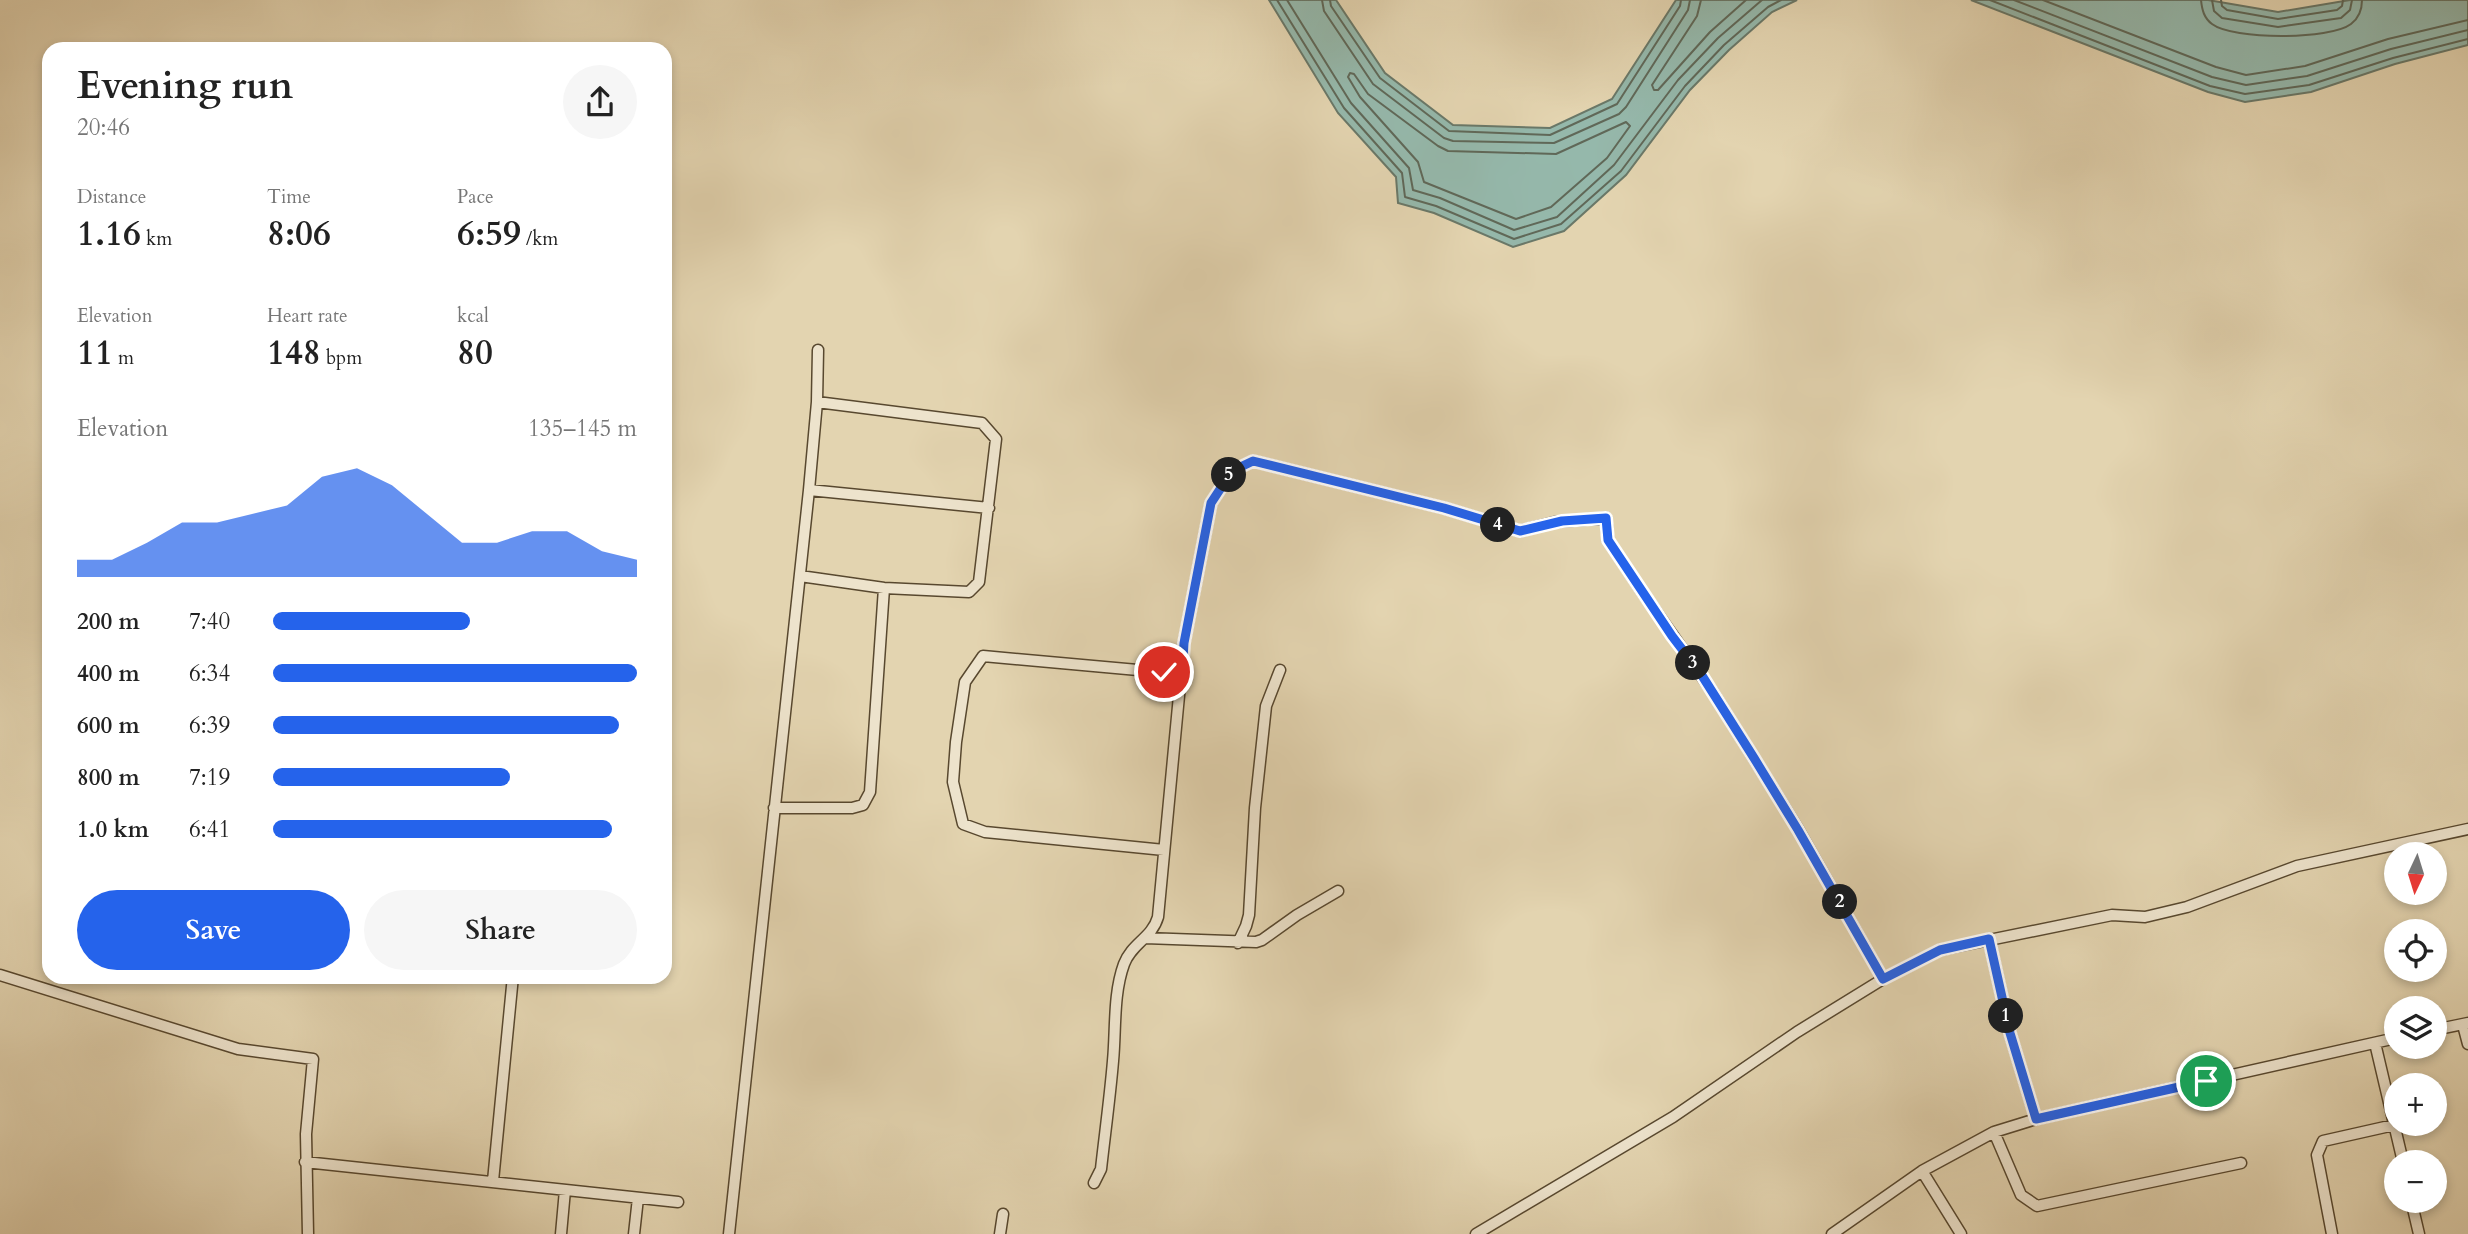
<!DOCTYPE html>
<meta charset="utf-8">
<style>
:root{--surface:#fff;--page:#f6f6f6;--text:#222;--muted:#767676;--accent:#2563eb}
body{margin:0;font-family:Cardo,serif;background:var(--page);color:var(--text);height:100vh;display:flex;flex-direction:column;font-size:26px;white-space:nowrap}
*{box-sizing:border-box;margin:0}
p{font-size:23px;color:var(--muted)}
.icon{flex:none;width:38px;height:38px;fill:none;stroke:currentColor;stroke-width:2;stroke-linecap:round;stroke-linejoin:round}
.map{position:relative;flex:1;overflow:hidden}
.sheet{position:absolute;left:42px;top:42px;width:630px;height:942px;display:flex;flex-direction:column;background:var(--surface);border-radius:21px;box-shadow:0 4px 10px #0003}
.sheet>*{flex:none}
.needle{width:46px;rotate:184deg}
.controls{position:absolute;left:2384px;top:842px;display:grid;gap:14px}
.controls a{display:grid;place-items:center;width:63px;height:63px;border-radius:50%;background:var(--surface);box-shadow:0 4px 10px #0003;font-size:35px}
.pin{position:absolute;display:grid;place-items:center;width:60px;height:60px;color:#fff;margin:-30px;border:4px solid #fff;border-radius:50%;box-shadow:0 2px 7px #0007}
.km{position:absolute;width:35px;height:35px;margin:-18px;border-radius:50%;background:#222;color:#fff;font-size:19px;line-height:35px;text-align:center}
.round{display:grid;place-items:center;flex:none;width:74px;height:74px;border-radius:37px;background:var(--page)}
.headline{display:flex;align-items:center;justify-content:space-between;height:119px;padding:0 35px}
h1{font-size:38px;font-weight:700;line-height:52px}
.figures{display:grid;grid-template-columns:repeat(3,1fr);gap:10px;height:119px;padding:7px 35px}
.figures div{display:grid;align-content:center}
.figures b{font-size:35px;font-weight:700}
.figures small{font-size:19px;font-weight:400}
.figures p{font-size:19px}
.chart{height:196px;padding:14px 35px}
.chart p{display:flex;justify-content:space-between}
.chart svg{width:100%;height:126px;margin-top:7px;fill:var(--accent);opacity:.7}
.action{display:flex;gap:14px;margin-top:auto;padding:14px 35px}
.action a{flex:1;height:80px;border-radius:42px;background:var(--accent);color:#fff;font-size:28px;font-weight:700;line-height:80px;text-align:center}
.action a+a{background:var(--page);color:var(--text)}
ul{padding:0 35px;list-style:none;font-size:23px}
li{display:grid;grid-template-columns:112px 84px 1fr;align-items:center;height:52px}
li i{height:18px;border-radius:9px;background:var(--accent)}
.map>svg:first-child{display:block}
.water{fill:#95b8ab;stroke:#6a7868;stroke-width:2}
.lines{fill:none;stroke-linecap:round;stroke-linejoin:round}
.shore{stroke:#606858;stroke-width:2}
.minor-casing{stroke:#58482f;stroke-width:13}
.minor{stroke:#ede3cc;stroke-width:10}
.route-casing{stroke:#fff;stroke-width:14}
.route{stroke:#2563eb;stroke-width:9}
</style>
<div class="map">
<svg width="2468" height="1234" viewBox="0 0 2468 1234">
<rect width="100%" height="100%" fill="#e3d4b0"/>
<filter id="stains"><feTurbulence type="fractalNoise" baseFrequency=".00286" numOctaves="4"/><feColorMatrix values="0 0 0 0 .2 0 0 0 0 .09 0 0 0 0 .02 0 0 0 .5 -.17"/></filter>
<radialGradient id="worn" r=".72"><stop offset=".6" stop-color="#630" stop-opacity="0"/><stop offset="1" stop-color="#630" stop-opacity=".3"/></radialGradient>
<path class="water" d="M1269,0H1336L1385,73L1453,125L1550,128L1612,99L1676,0H1797L1772,12L1729,50L1690,90L1626,175L1564,231L1513,247L1434,213L1398,203L1396,177L1338,113Z
M1971,0H2208L2278,12L2350,0H2468V45L2395,64L2311,92L2245,102L2208,92Z"/>
<g class="lines">
<path class="shore" d="M1277,0L1344,108L1402,173L1405,197L1436,206L1514,239L1561,224L1621,171L1685,86L1724,45L1768,7L1781,0
M1287,0L1351,103L1409,168L1413,190L1440,198L1514,230L1557,217L1614,165L1678,80L1718,38L1762,0
M1322,0L1324,11L1373,84L1444,138L1453,141L1554,143L1619,114L1626,107L1688,10L1690,0
M1330,0L1331,6L1380,78L1449,131L1550,135L1617,104L1680,6L1681,0
M1701,0L1697,16L1652,85L1654,90H1658L1710,32L1746,0
M1990,0L2210,86L2245,94L2309,85L2393,58L2468,39
M2014,0L2212,77L2246,85L2307,76L2391,49L2468,30
M2043,0L2216,67L2246,75L2305,66L2388,39L2468,20
M2201,0C2202,10 2204,18 2212,24C2233,40 2330,40 2351,24C2359,18 2362,10 2362,0
M2212,0L2214,11L2222,18L2278,27L2341,18L2350,10L2352,0
M2221,0L2222,6L2227,10L2278,19L2337,10L2342,6L2343,0
M1350,73L1354,74L1368,94L1438,146L1448,151L1556,154L1626,122L1630,126L1607,158L1551,207L1516,219L1424,182L1418,162L1360,97L1348,77Z"/>
<g class="minor-casing">
<path id="minor" d="M809,490L989,508
M800,576L884,588L969,592L979,582L996,439L982,423L817,402
M774,808H852L863,805L870,792L884,588
M1164,850L985,832L963,824L953,782L956,742L965,682L983,656L1182,674
M1145,938L1256,942L1262,940L1297,915L1338,891
M1989,939L2010,1033L2036,1119
M1238,943L1246,926L1249,915L1255,808L1266,706L1280,670
M0,975L238,1049L313,1059L306,1134L308,1234
M2463,1025L2468,1044
M2434,1030L2468,1023
M2375,1043L2403,1162
M1994,1132L2021,1195L2037,1206L2241,1163
M305,1162L678,1202
M1922,1171L1961,1234
M493,1181L513,976
M1094,1183L1101,1169C1105,1133 1110,1097 1113,1061C1116,1030 1113,994 1124,964C1132,943 1152,938 1158,917L1184,643L1211,503L1232,471L1253,461L1444,508L1520,531L1555,522L1606,518L1608,540L1643,593L1712,691L1798,829L1883,979
M2411,1200L2419,1234
M561,1234L565,1190
M634,1234L638,1198
M729,1234L809,490L817,402L818,350
M1000,1234L1003,1214
M1476,1234L1673,1117L1797,1032L1883,979L1940,950L2112,915L2145,917L2187,907L2297,866L2468,829
M1832,1234L1922,1171L1994,1132L2036,1119L2396,1038
M2332,1234L2317,1155L2323,1141L2394,1125"/>
</g>
<use href="#minor" class="minor"/>
</g>
<g class="lines">
<g class="route-casing">
<path id="route" d="M1164,672L1182,674L1184,643L1211,503L1232,471L1253,461L1444,508L1520,531L1562,521L1606,518L1608,540L1672,636L1701,674L1754,758L1798,830L1883,979L1940,950L1989,939L2010,1033L2036,1119L2206,1081"/>
</g>
<use href="#route" class="route"/>
</g>
<rect width="100%" height="100%" filter="url(#stains)"/>
<rect width="100%" height="100%" fill="url(#worn)"/>
</svg>
<div class="controls">
<a><svg class="needle" viewBox="-14 -14 28 28"><path d="M0-13l5 13h-10z" fill="#e53935"/><path d="M0 13l5-13h-10z" fill="#767676"/></svg></a>
<a><svg class="icon" aria-label="locate" viewBox="0 0 24 24"><circle cx="12" cy="12" r="6"/><path d="M12 2v4M12 18v4M2 12h4M18 12h4"/></svg></a>
<a><svg class="icon" aria-label="layers" viewBox="0 0 24 24"><path d="M12 4l9 5-9 5-9-5zM3 14l9 5 9-5"/></svg></a>
<a>+</a>
<a>−</a>
</div>
<div class="pin" style="left:2206px;top:1081px;background:#1e9e55"><svg class="icon" aria-label="arrive" viewBox="0 0 24 24"><path d="M6 21V4h12l-3 4 3 4H6"/></svg></div>
<div class="pin" style="left:1164px;top:672px;background:#d93025"><svg class="icon" aria-label="check" viewBox="0 0 24 24"><path d="M5 12l5 5 9-10"/></svg></div>
<b class="km" style="left:2006px;top:1016px">1</b>
<b class="km" style="left:1840px;top:902px">2</b>
<b class="km" style="left:1693px;top:663px">3</b>
<b class="km" style="left:1498px;top:525px">4</b>
<b class="km" style="left:1229px;top:475px">5</b>
<section class="sheet">
<div class="headline"><div><h1>Evening run</h1><p>20:46</p></div><a class="round"><svg class="icon" aria-label="share" viewBox="0 0 24 24"><path d="M12 15V3M7 8l5-5 5 5M5 13v7h14v-7"/></svg></a></div>
<div class="figures">
<div><p>Distance</p><b>1.16<small> km</small></b></div>
<div><p>Time</p><b>8:06</b></div>
<div><p>Pace</p><b>6:59<small> /km</small></b></div>
</div>
<div class="figures">
<div><p>Elevation</p><b>11<small> m</small></b></div>
<div><p>Heart rate</p><b>148<small> bpm</small></b></div>
<div><p>kcal</p><b>80</b></div>
</div>
<div class="chart"><p><span>Elevation</span>135–145 m</p>
<svg viewBox="0 0 160 44" preserveAspectRatio="none"><path d="M0 44V38L10 38L20 32L30 25L40 25L50 22L60 19L70 9L80 6L90 12L100 22L110 32L120 32L130 28L140 28L150 35L160 38V44z"/></svg>
</div>
<ul>
<li><b>200 m</b>7:40<i style="width:54%"></i></li>
<li><b>400 m</b>6:34<i style="width:100%"></i></li>
<li><b>600 m</b>6:39<i style="width:95%"></i></li>
<li><b>800 m</b>7:19<i style="width:65%"></i></li>
<li><b>1.0 km</b>6:41<i style="width:93%"></i></li>
</ul>
<div class="action"><a>Save</a><a>Share</a></div>
</section>
</div>
